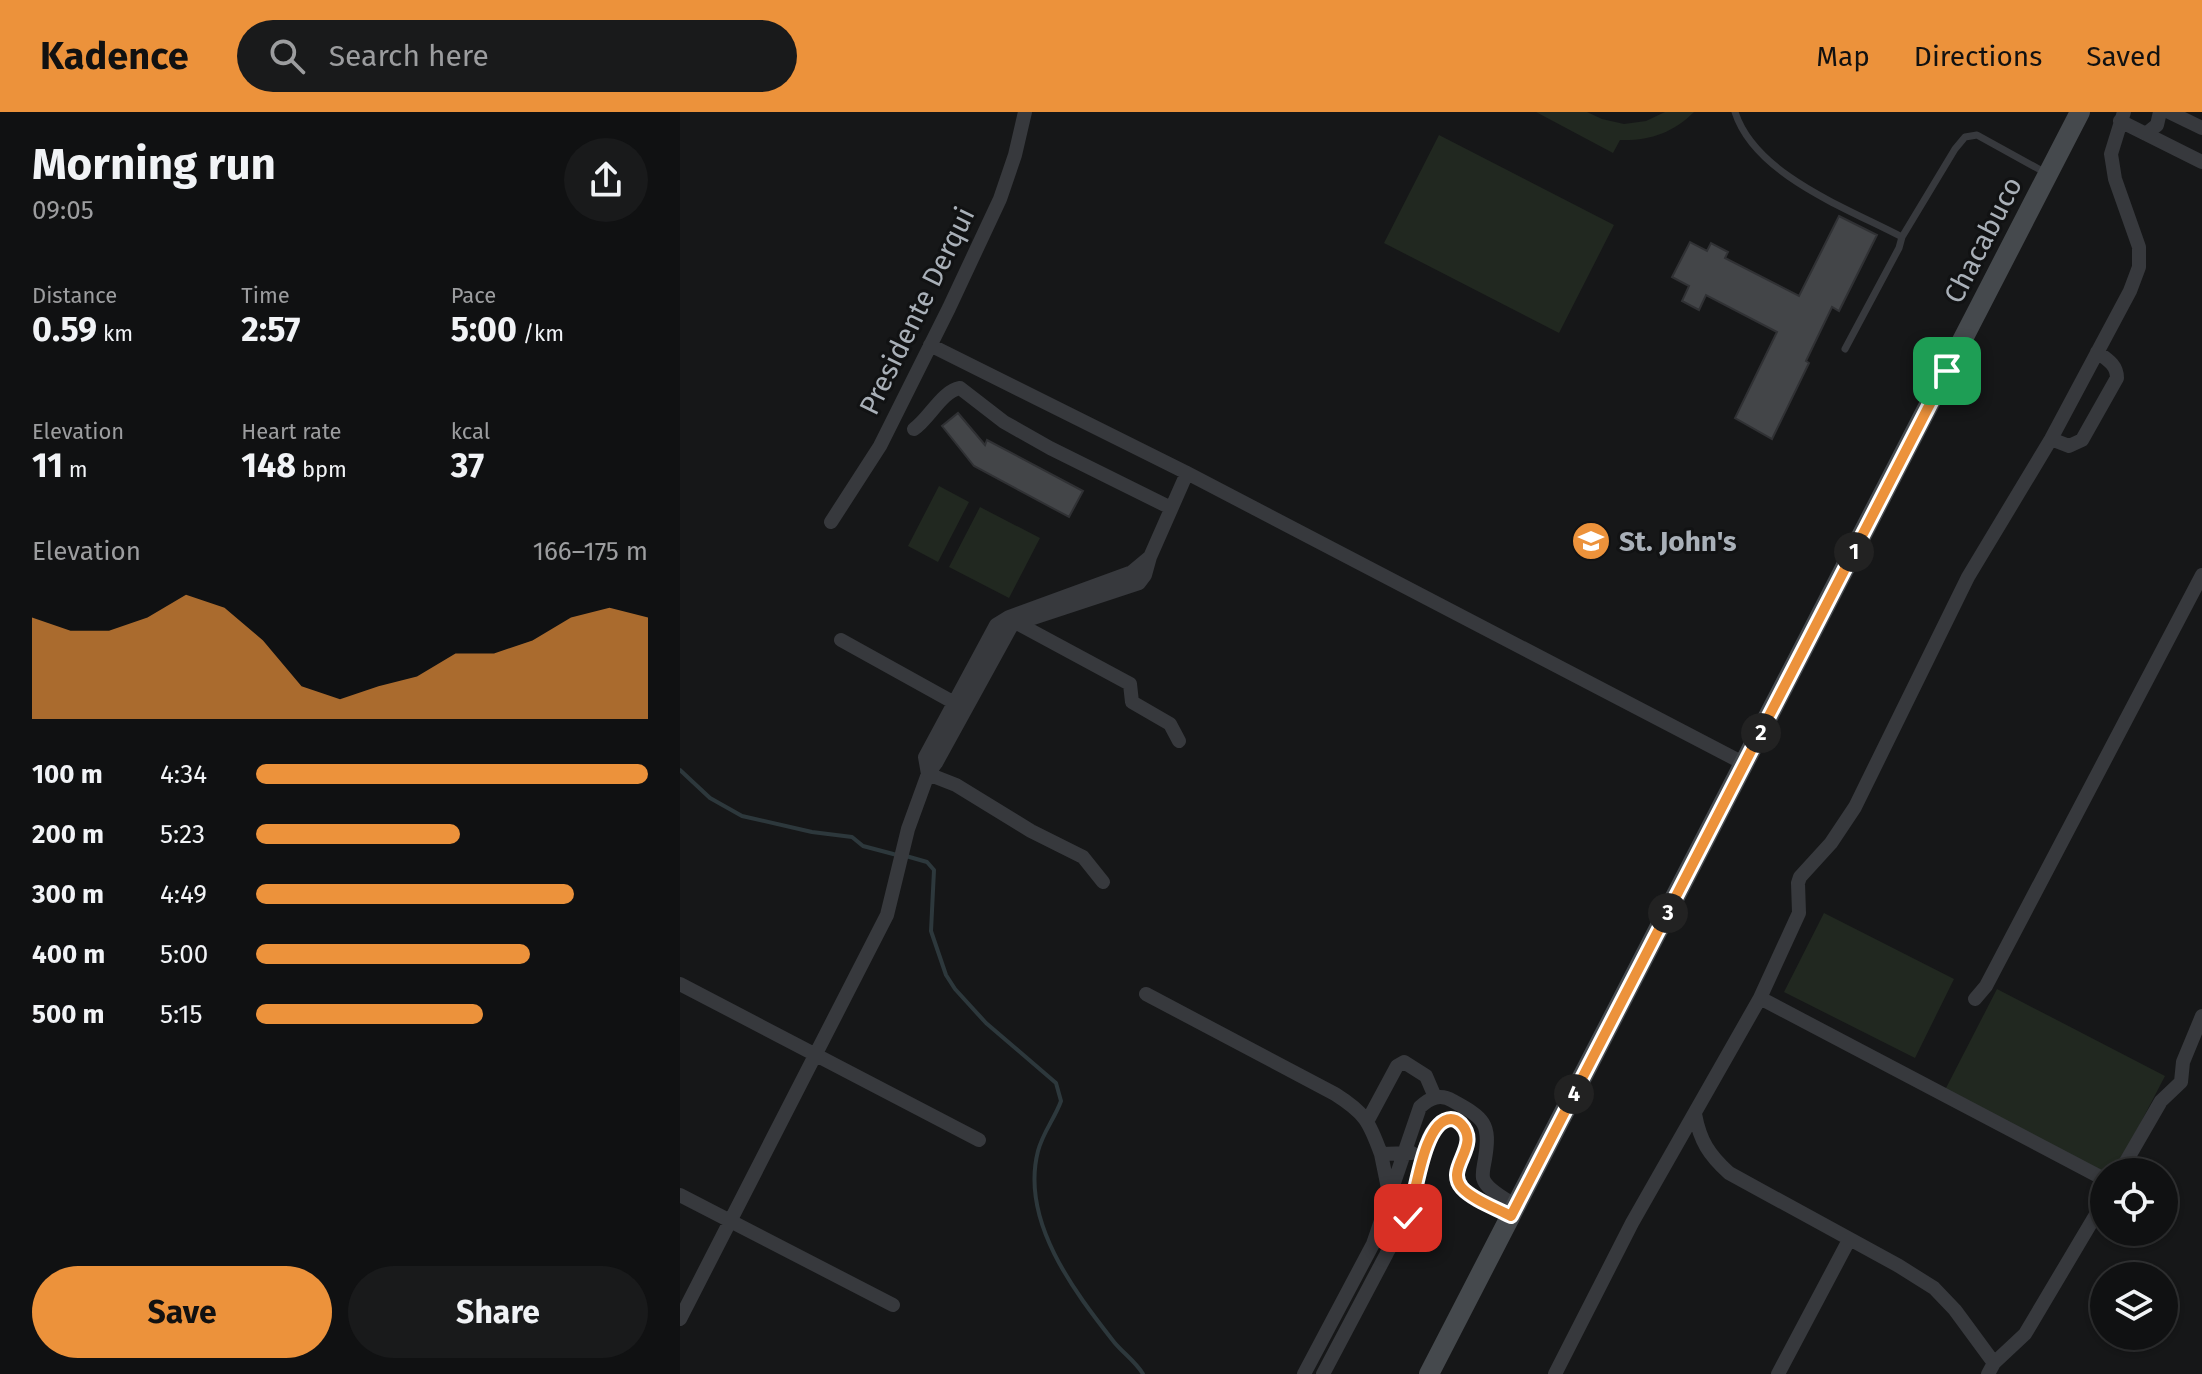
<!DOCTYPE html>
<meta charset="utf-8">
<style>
:root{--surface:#101112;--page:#191a1b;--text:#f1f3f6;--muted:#9c9d9f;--line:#303132;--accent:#ec923b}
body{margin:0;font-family:"Fira Sans",sans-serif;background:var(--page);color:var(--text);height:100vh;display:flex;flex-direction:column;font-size:30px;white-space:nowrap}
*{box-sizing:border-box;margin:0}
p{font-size:26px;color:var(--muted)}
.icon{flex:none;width:44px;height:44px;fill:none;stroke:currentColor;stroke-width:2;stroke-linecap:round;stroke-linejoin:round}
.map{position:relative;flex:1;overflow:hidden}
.details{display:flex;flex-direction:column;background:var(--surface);width:680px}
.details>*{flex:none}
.controls{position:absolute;left:1410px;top:1046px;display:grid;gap:16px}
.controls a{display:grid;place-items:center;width:88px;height:88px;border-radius:50%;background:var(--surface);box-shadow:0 2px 6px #0004,0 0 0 2px var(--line);font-size:40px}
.pin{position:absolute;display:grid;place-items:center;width:68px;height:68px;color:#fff;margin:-34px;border-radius:16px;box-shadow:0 4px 12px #0006}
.km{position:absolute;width:40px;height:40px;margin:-20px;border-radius:50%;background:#222;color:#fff;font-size:22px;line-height:40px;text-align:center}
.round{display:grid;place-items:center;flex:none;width:84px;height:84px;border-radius:42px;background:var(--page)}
.overview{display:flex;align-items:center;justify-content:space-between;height:136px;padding:0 32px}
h1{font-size:44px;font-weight:700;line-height:60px}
.figures{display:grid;grid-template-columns:repeat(3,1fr);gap:12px;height:136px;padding:8px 32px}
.figures div{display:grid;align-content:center}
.figures b{font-size:34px;font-weight:700}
.figures small{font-size:22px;font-weight:400}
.figures p{font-size:22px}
.chart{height:224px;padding:16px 32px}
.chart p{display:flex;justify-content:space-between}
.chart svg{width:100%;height:144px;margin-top:8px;fill:var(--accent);opacity:.7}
.primary-button{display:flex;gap:16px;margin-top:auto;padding:16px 32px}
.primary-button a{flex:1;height:92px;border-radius:48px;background:var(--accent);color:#111;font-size:32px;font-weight:700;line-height:92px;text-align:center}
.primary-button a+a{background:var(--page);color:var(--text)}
ul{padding:0 32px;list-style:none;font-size:26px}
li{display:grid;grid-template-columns:128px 96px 1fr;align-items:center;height:60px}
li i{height:20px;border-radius:10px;background:var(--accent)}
header{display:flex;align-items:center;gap:48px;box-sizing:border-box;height:112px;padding:0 40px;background:var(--accent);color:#111}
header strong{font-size:38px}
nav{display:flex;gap:44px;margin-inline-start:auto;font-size:28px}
.search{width:560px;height:72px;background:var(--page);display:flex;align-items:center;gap:20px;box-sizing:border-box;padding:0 28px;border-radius:44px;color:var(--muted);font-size:30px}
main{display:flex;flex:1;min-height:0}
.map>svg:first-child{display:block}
.pitch{fill:#212820}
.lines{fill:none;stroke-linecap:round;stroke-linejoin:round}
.stream{stroke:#2d383c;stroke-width:4}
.building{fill:#434548;stroke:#303134;stroke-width:2}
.lane{stroke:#37393d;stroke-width:7}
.street{stroke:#37393d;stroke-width:14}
.secondary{stroke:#45494d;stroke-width:20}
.route-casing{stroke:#fff;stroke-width:16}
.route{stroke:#ec923b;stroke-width:10}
.labels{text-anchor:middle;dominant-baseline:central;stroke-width:6;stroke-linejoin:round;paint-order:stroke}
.street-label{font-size:28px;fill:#a9b0b8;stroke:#111213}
.poi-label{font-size:28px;font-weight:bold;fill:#a9b0b8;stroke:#111213;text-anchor:start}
</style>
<header>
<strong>Kadence</strong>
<div class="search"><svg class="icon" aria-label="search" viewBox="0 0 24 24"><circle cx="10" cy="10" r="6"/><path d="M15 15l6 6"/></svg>Search here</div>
<nav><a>Map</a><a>Directions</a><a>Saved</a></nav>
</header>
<main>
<section class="details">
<div class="overview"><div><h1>Morning run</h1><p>09:05</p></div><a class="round"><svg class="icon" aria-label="share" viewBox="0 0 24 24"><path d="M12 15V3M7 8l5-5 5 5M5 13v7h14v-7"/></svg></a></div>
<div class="figures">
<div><p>Distance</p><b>0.59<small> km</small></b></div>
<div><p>Time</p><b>2:57</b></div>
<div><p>Pace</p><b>5:00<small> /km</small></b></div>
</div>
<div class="figures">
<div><p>Elevation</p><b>11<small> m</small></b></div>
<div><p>Heart rate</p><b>148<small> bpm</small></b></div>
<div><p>kcal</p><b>37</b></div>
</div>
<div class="chart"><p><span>Elevation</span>166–175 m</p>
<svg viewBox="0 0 160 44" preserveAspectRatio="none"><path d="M0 44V13L10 17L20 17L30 13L40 6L50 10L60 20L70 34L80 38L90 34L100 31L110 24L120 24L130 20L140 13L150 10L160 13V44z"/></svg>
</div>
<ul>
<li><b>100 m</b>4:34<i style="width:100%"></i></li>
<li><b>200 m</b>5:23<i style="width:52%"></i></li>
<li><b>300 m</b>4:49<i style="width:81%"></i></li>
<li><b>400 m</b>5:00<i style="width:70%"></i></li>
<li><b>500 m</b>5:15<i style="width:58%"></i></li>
</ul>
<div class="primary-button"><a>Save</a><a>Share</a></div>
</section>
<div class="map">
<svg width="1522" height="1262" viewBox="0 0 1522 1262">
<rect width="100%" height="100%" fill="#161718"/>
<path class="pitch" d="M856,0H907L922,7L944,12L966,9L985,0H1014C993,21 969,29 940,28L933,41Z
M759,23L934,113L879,221L704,131Z
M259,374L289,390L258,450L228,434Z
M300,395L360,426L329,486L269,455Z
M1144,801L1274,867L1235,946L1104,880Z
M1317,877L1485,964L1435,1060H1424L1265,978Z"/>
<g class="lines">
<path class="stream" d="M0,658L30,686L62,704L132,720L172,725L183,734L217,743
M226,744L247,750L254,758L251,819L266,863L275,877L306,911L376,971L381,989C375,1006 363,1020 358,1039C340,1109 394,1179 434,1230C443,1241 456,1250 463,1262"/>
</g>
<path class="building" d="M1159,104L1197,123L1159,199L1152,195L1126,249L1129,251L1092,327L1055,306L1097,220L1026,183L1019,198L1002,189L1009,174L992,165L1010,130L1027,139L1031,131L1048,140L1045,146L1119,184Z
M278,301L305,333L307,328L403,379L389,405L294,354L262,314Z"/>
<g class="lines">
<path class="lane" d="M1055,0C1075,63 1167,96 1222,125
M1165,237L1219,136L1222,125L1275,37L1285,25L1297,23L1366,61"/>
<path class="street" d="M1489,0L1522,16
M1440,9L1522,50
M1466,22L1477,13L1480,0
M250,233L507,361L1065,652
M234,317C249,307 262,279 280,276L324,310L370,336L491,396
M1371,327L1389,334L1402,328L1437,266C1437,253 1428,248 1417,240
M151,410L200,334L269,196L320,87L335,43L345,0
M470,445L465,463L459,471L332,513L256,651L248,662L245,645L316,513L329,505L452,460Z
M470,445L507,361
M333,509L450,572L452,590L490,612L499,629
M161,528L280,594
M0,872L299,1028
M466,882L655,982C685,1001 689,1009 701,1042
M1080,886L1424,1067
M1295,887L1306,874L1522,463
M1015,1002C1020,1029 1029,1043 1049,1061L1219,1154L1254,1176L1275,1198L1314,1251
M688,1008L717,954L724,950L746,964L755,985
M1440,1060L1481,989L1501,970L1503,950L1522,904
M709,1081L701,1042L732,1041
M0,1083L213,1193
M0,1207L207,803L228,717L248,662L276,673L351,719L403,745L423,770
M624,1262L693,1132L740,995C750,986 760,981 773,989C804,1006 811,1011 805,1047C804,1053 802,1060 803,1066C806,1078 826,1087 836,1094
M643,1262C664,1222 685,1182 706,1143C712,1130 722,1119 727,1106C738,1082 739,1038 753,1018C758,1011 771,1004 779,1010C805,1031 763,1056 783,1077C795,1089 816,1096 831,1104
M875,1262L952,1111L1080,886L1119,801L1118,771L1120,765L1151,731L1175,695L1288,465L1371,327L1450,179L1459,155V135L1435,67L1431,42L1444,0
M1098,1262L1169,1128
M1308,1262L1314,1251L1345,1222L1424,1089"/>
<path class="secondary" d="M749,1262L1400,0"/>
</g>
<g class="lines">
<g class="route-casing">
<path id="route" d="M728,1106C736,1084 743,1008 771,1007C775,1007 778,1009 781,1012C802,1034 764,1056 782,1076C793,1088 816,1096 831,1104L1267,259"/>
</g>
<use href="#route" class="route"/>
</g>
<defs>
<g id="university-disc" transform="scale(2)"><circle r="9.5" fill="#ec923b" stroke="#111213"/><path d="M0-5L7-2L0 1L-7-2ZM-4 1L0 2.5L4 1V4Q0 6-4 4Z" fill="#fff"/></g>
</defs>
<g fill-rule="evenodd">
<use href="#university-disc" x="911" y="429"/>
</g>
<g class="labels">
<g class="street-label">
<text transform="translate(1303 128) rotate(-63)">Chacabuco</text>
<text transform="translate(237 199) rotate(-64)">Presidente Derqui</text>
</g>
<g class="poi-label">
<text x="939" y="429">St. John's</text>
</g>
</g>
</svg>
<div class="controls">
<a><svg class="icon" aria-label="locate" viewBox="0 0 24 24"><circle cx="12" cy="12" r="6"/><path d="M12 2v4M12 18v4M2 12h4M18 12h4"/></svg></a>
<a><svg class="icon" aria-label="layers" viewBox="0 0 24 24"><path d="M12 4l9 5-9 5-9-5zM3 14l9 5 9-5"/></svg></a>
</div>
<div class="pin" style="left:1267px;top:259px;background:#1e9e55"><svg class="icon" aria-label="arrive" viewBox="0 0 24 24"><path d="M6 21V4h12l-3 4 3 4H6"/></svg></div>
<div class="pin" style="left:728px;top:1106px;background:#d93025"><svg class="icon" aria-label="check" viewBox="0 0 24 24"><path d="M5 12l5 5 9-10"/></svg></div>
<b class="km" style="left:1174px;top:440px">1</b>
<b class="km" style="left:1081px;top:621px">2</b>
<b class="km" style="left:988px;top:801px">3</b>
<b class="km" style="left:894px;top:982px">4</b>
</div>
</main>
